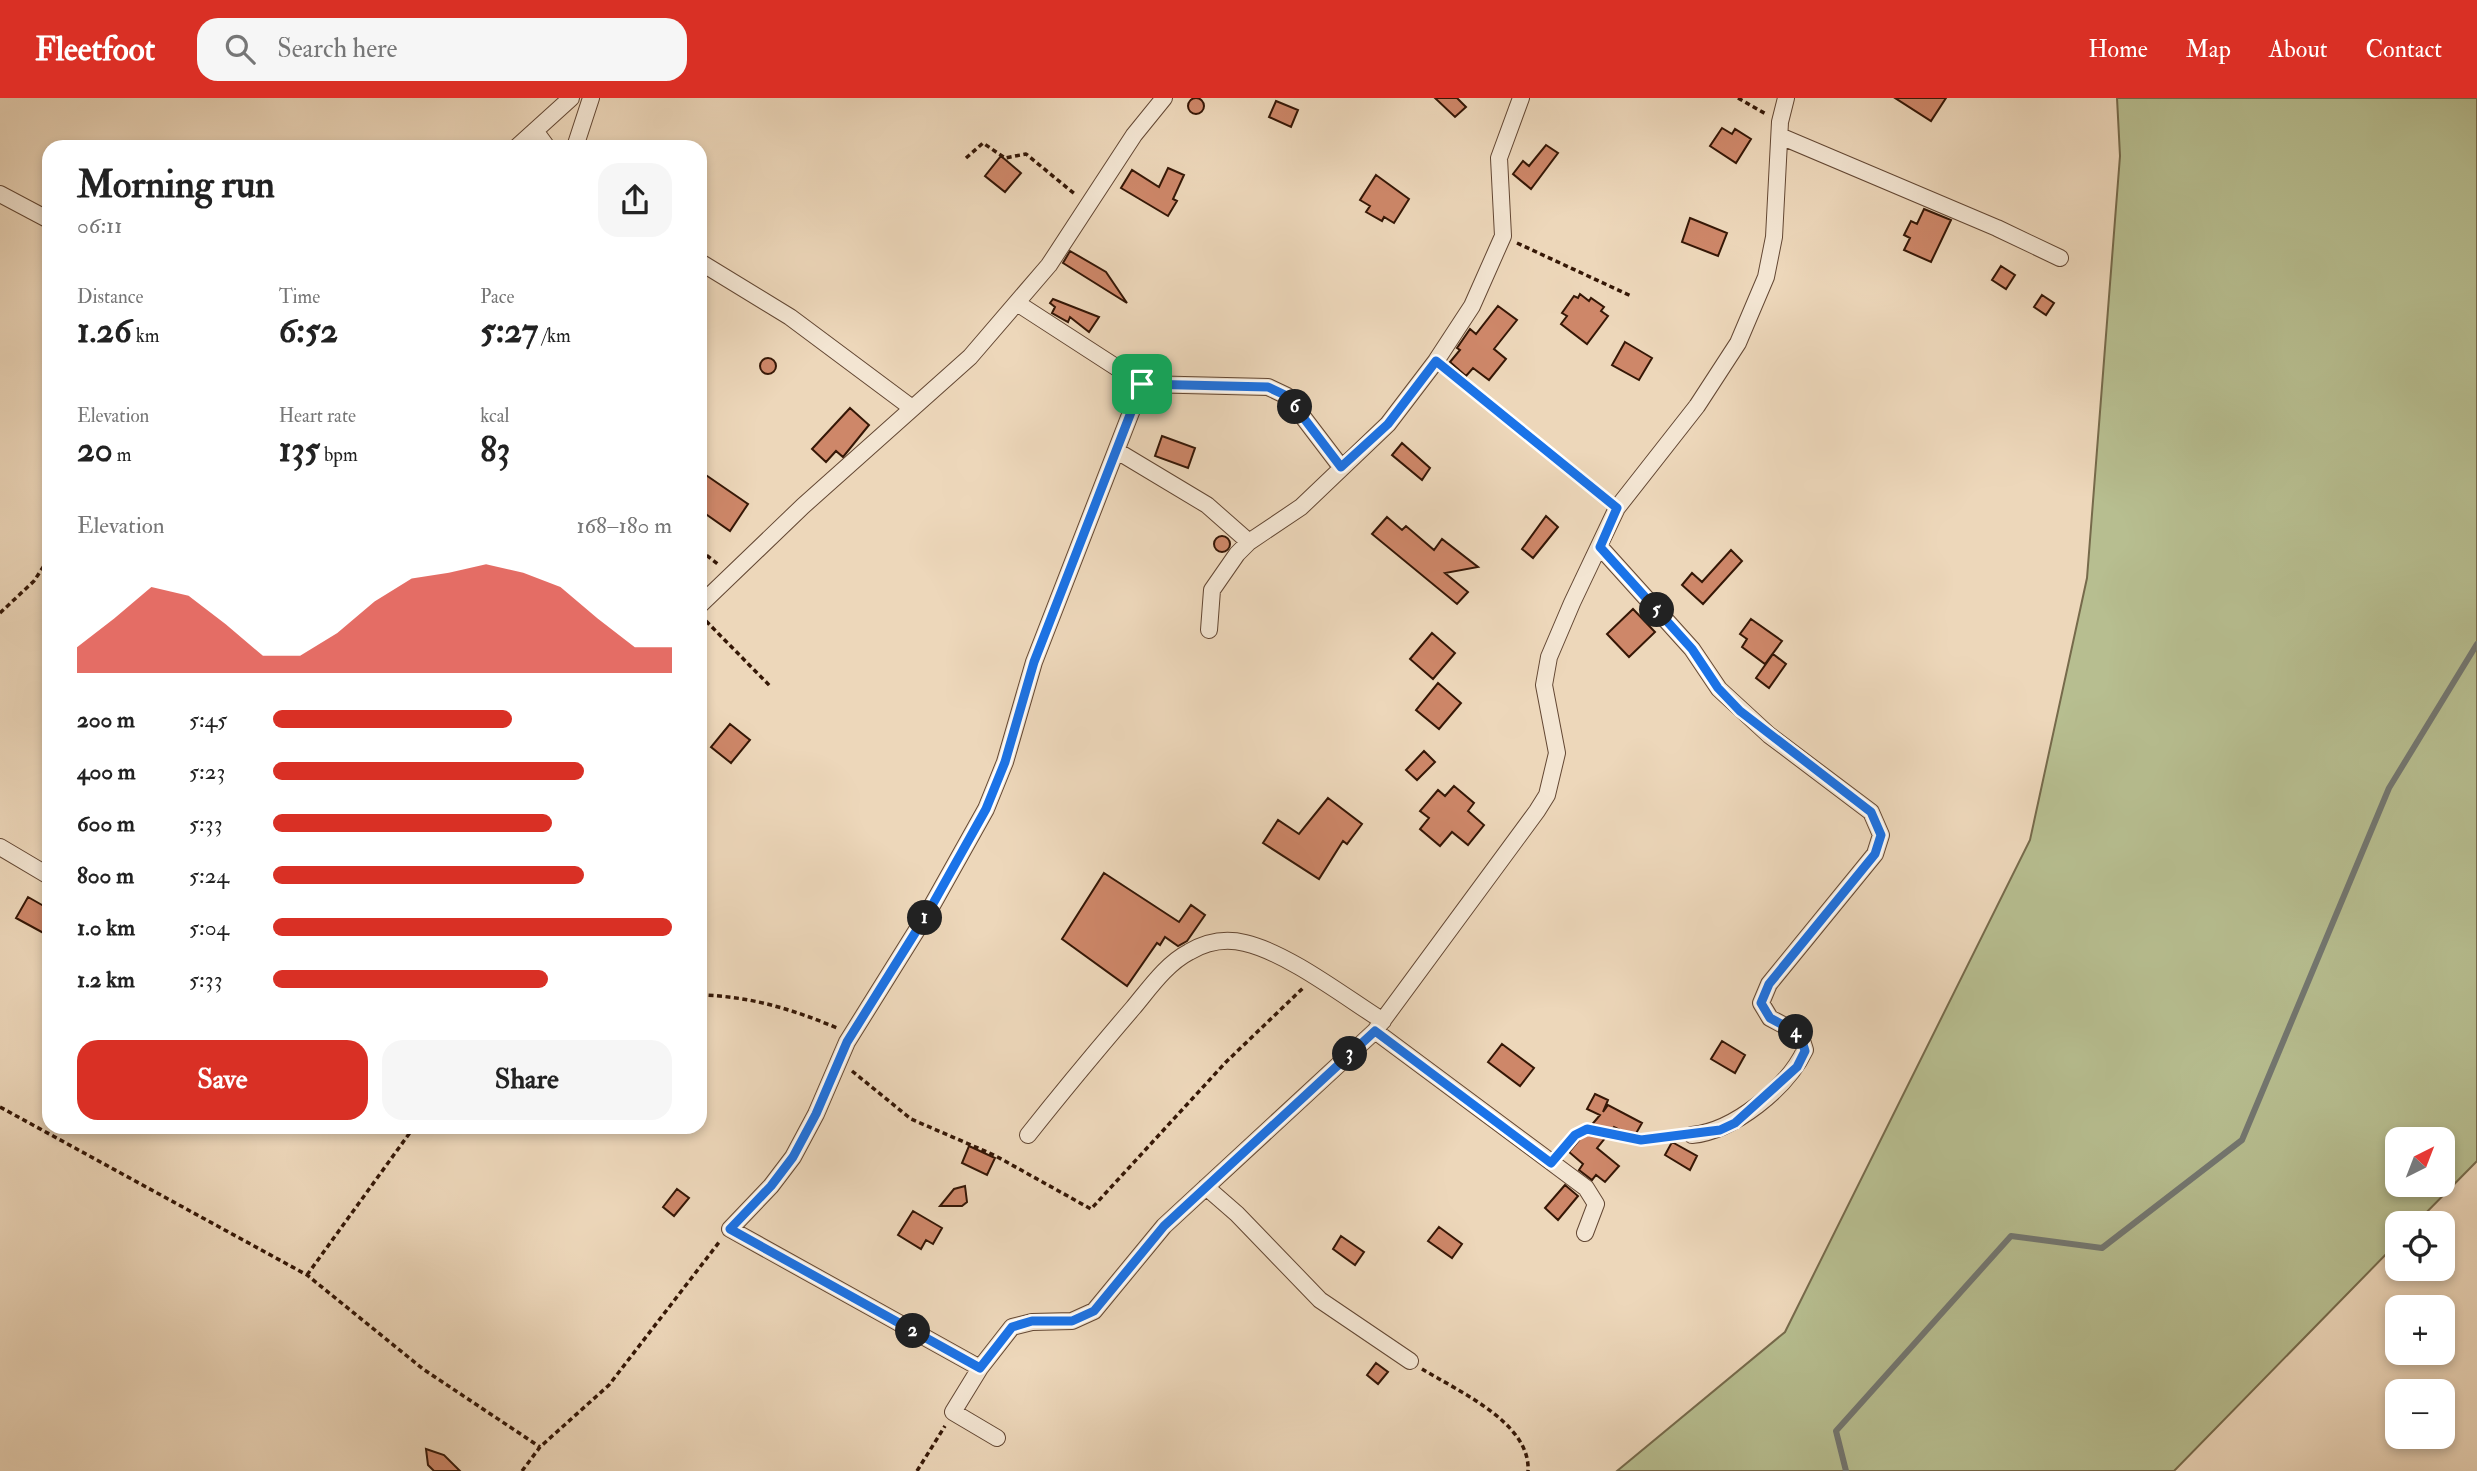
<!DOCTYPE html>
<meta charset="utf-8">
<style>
:root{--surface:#fff;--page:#f6f6f6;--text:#222;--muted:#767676;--accent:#d93025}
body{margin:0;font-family:"IM FELL Double Pica",serif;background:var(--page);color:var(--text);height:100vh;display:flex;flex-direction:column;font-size:26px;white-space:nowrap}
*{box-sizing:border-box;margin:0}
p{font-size:23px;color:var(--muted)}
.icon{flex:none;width:38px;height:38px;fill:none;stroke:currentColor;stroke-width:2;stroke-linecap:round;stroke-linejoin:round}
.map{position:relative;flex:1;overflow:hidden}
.panel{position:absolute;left:42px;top:42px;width:665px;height:994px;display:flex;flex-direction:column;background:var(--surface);border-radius:21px;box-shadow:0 4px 10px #0003}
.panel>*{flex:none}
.needle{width:46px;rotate:42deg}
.buttons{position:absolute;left:2385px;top:1029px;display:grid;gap:14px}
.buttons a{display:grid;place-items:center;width:70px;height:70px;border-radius:14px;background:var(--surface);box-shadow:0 4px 10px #0003;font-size:35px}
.pin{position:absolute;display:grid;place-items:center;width:60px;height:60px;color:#fff;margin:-30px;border-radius:14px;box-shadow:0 4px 10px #0006}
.km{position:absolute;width:35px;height:35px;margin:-18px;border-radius:50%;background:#222;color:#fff;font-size:19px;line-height:35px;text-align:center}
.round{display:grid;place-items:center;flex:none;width:74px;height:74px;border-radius:21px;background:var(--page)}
.overview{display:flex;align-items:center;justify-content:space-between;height:119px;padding:0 35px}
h1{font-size:38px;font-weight:700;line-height:52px}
.stats{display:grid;grid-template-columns:repeat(3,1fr);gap:10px;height:119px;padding:7px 35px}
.stats div{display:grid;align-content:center}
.stats b{font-size:35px;font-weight:700}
.stats small{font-size:19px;font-weight:400}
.stats p{font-size:19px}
.chart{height:196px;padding:14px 35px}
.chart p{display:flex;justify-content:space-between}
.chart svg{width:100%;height:126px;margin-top:7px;fill:var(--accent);opacity:.7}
.button{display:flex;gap:14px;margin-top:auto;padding:14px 35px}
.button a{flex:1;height:80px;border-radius:21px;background:var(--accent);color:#fff;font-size:28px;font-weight:700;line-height:80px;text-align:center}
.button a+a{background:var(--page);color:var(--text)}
ul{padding:0 35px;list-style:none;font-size:23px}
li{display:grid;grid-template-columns:112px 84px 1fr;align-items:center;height:52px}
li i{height:18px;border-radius:9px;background:var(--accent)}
header{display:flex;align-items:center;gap:42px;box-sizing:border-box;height:98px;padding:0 35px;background:var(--accent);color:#fff}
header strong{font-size:33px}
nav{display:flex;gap:38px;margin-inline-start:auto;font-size:24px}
.search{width:490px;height:63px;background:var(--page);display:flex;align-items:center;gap:18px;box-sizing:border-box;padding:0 24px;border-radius:21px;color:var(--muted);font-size:26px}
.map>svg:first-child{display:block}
.green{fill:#b7be90;stroke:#766a4b;stroke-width:2;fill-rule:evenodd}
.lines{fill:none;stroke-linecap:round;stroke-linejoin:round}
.stream{stroke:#737771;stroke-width:6}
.building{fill:#ce8769;stroke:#351706;stroke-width:2}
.street-casing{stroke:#634733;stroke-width:18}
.path{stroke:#351706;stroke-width:3.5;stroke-dasharray:5 3.5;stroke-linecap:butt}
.street{stroke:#f3e5d2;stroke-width:16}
.route-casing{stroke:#fff;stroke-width:14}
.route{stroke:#1a73e8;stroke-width:9}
</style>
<header>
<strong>Fleetfoot</strong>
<div class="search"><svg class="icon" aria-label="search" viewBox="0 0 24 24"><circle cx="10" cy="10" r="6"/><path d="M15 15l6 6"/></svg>Search here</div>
<nav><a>Home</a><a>Map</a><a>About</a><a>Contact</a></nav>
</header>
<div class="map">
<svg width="2477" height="1373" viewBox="0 0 2477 1373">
<rect width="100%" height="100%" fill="#edd7ba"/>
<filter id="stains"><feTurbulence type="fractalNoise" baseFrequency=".00286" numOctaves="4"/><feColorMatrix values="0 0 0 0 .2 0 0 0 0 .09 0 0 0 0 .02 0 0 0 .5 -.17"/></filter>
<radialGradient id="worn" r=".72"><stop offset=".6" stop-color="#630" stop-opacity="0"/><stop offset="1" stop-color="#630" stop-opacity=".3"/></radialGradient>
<path class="green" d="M2117,0H2477V1063L2416,1125H2398L2397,1145L2174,1373H1617L1785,1234L2030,742L2087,480L2120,58ZM2398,1041H2443V1087H2398Z"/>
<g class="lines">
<path class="stream" d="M1846,1373L1836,1333L2011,1138L2102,1150L2242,1042L2389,690L2477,546"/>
</g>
<path class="building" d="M1188 8a8 8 0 1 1 16 0a8 8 0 1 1-16 0Z
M1435,0H1457L1466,9L1455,19Z
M1895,0H1946L1931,23Z
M1276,3L1298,12L1291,29L1269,19Z
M1722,30L1732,36L1735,31L1751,41L1736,65L1710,48Z
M1546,47L1558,55L1531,91L1513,76L1523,63L1529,68Z
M1001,58L1021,75L1005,94L985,78Z
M1168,70L1184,77L1173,101L1177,103L1168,118L1121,90L1132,72L1159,89Z
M1376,77L1409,101L1394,125L1384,119L1382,123L1366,114L1370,108L1360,102Z
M1924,111L1951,122L1931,164L1904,152L1910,140L1904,137L1911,123L1917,126Z
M1690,120L1727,135L1718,158L1682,144Z
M1070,153L1106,174L1127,205L1063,165Z
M2001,168L2015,177L2006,191L1992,182Z
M1580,196L1589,203L1591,200L1604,209L1601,213L1608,218L1587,246L1561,226L1567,218L1562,215L1574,198L1578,200Z
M2042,197L2054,205L2046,217L2034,209Z
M1053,201L1099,219L1089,234L1070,219L1068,224L1052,215L1055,209L1050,205Z
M1498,208L1517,222L1494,251L1506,261L1489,282L1473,270L1466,278L1450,264L1460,252L1457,250L1470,231L1476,236Z
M1625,244L1652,260L1639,282L1612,267Z
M760 268a8 8 0 1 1 16 0a8 8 0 1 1-16 0Z
M850,310L869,327L843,359L836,353L826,364L812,351Z
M1162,338L1195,350L1188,370L1155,358Z
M1402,345L1430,370L1422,382L1392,357Z
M700,373L748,406L730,433L700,412Z
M1546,418L1558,429L1533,460L1522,451Z
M1387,419L1402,432L1406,428L1434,452L1442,441L1478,469L1445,475L1468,494L1457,506L1372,436Z
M1214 446a8 8 0 1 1 16 0a8 8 0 1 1-16 0Z
M1731,452L1742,463L1703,506L1682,487L1692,475L1702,484Z
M1633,511L1655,534L1629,559L1607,536Z
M1751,521L1782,543L1765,566L1742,549L1747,541L1740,536Z
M1432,535L1455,555L1433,581L1410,561Z
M1773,556L1786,566L1769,590L1756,580Z
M1438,585L1461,605L1439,631L1416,612Z
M730,626L750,642L731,665L711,649Z
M1424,653L1435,664L1417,682L1406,672Z
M1454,688L1474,705L1468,713L1484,727L1468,747L1452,734L1440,748L1420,731L1429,720L1420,713L1438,692L1445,698Z
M1328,700L1362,726L1347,746L1343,743L1319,781L1263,745L1278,722L1299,736Z
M1104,775L1179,824L1191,807L1205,817L1187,843L1178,848L1165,839L1160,847L1157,845L1127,888L1062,841Z
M28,799L49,811V838L16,820Z
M1722,943L1745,957L1735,975L1711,961Z
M1502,946L1534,970L1520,988L1488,964Z
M1595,996L1608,1002L1603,1014L1608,1007L1642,1025L1634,1039L1614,1029L1597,1050L1619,1068L1605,1084L1596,1077L1592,1082L1579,1072L1583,1066L1569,1054L1600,1017L1587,1011Z
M1672,1044L1697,1058L1690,1072L1665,1057Z
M969,1048L995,1060L987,1077L962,1065Z
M1565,1087L1578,1098L1558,1122L1545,1110Z
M965,1088L967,1104L962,1108H940L954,1091Z
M677,1091L689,1100L674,1118L663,1109Z
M913,1113L942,1130L933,1146L926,1142L921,1151L898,1137Z
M1439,1129L1462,1146L1452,1160L1428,1143Z
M1341,1138L1364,1154L1355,1167L1333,1151Z
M1376,1265L1388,1274L1378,1286L1367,1277Z
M426,1351L444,1357L460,1373H434L428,1367Z"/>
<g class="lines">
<g class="street-casing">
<path id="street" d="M536,34L547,49
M1780,38L1997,130L2060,160
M517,49L571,0
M575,49L591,0
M0,96L49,122
M700,164L790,219L912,310
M1017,205L1142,286L1268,289L1287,298L1341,369
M1117,353L1207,407L1249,444
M1600,449L1692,551L1719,591L1769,637L1871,714L1881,737L1875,756L1769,886L1761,905L1770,920L1800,936L1805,952C1787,990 1734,1033 1692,1037
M700,507L803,408L970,259L1049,167L1134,37L1164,0
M1209,532L1212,492L1237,456L1249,444L1301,409L1388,326L1436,263L1472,208L1503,138L1499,60L1521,0
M0,749L49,778
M1375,933L1586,1090L1596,1106L1585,1135
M1028,1037C1062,994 1097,952 1133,910C1149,891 1166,866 1189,854C1206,844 1225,840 1245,845C1288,855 1345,899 1383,923
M1206,1089L1237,1116L1320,1202L1410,1263
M980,1270L730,1131L771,1088L793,1059L816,1016L847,944L930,811L986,711L1005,664L1034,564L1142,286
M997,1340L953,1314L980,1270L1012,1229L1032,1224L1072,1223L1094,1213L1164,1128L1375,933L1537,713L1547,697L1557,655L1544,587L1549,559L1572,505L1617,410L1697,308L1738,245L1766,179L1774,139L1780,24L1786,0"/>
</g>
<path class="path" d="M1738,0L1766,16
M966,60L983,45L1005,60L1026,56L1076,97
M1517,145L1631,198
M1448,273L1605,401
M700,452L719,467
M0,515L34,483L49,460
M706,523L770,588
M700,897C749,898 792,911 837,930
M852,973L911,1021L994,1057L1091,1111L1226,964L1303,890
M0,1009L307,1177L423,1271L540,1349
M1563,1051L1575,1037L1587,1031L1641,1042L1676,1038
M307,1177L414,1029
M1422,1271C1458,1293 1531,1325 1528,1373
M522,1373L540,1349L609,1287L720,1143
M917,1373L945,1328"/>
<use href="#street" class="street"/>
</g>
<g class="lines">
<g class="route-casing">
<path id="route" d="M1436,263L1617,410L1600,449L1692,551L1718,590L1740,613L1871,714L1881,737L1875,756L1769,886L1761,905L1770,920L1800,936L1805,953L1797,969L1735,1025L1720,1032L1641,1042L1587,1031L1575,1037L1551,1065L1375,933L1164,1128L1094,1213L1072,1223H1032L1012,1229L980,1270L730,1131L771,1088L793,1059L816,1016L847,944L930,811L986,711L1005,664L1034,564L1142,286L1268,289L1287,298L1341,369L1388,326Z"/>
</g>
<use href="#route" class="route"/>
</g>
<rect width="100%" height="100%" filter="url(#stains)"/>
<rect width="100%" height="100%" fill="url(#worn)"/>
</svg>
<div class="buttons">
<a><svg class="needle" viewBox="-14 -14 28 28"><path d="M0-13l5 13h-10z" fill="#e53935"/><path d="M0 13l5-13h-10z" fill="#767676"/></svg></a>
<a><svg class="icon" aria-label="locate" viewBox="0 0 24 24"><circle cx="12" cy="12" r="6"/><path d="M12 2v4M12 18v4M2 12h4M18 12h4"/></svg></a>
<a>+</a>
<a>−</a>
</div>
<div class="pin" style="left:1142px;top:286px;background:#1e9e55"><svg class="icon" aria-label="arrive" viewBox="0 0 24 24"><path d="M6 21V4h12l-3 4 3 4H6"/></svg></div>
<b class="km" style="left:925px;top:820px">1</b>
<b class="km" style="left:913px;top:1233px">2</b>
<b class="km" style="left:1350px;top:956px">3</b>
<b class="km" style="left:1796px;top:934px">4</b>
<b class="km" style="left:1657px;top:512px">5</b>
<b class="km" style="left:1295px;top:309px">6</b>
<section class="panel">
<div class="overview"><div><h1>Morning run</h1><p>06:11</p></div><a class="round"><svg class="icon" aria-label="share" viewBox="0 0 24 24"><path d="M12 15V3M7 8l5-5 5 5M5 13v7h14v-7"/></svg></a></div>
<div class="stats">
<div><p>Distance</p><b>1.26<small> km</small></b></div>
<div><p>Time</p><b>6:52</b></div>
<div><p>Pace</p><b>5:27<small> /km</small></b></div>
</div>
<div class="stats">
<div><p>Elevation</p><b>20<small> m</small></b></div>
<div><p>Heart rate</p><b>135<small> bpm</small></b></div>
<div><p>kcal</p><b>83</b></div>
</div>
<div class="chart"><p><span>Elevation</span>168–180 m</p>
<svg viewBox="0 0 160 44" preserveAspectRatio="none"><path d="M0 44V35L10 25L20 14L30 17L40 27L50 38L60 38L70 30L80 19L90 11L100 9L110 6L120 9L130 14L140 25L150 35L160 35V44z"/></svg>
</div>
<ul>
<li><b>200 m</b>5:45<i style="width:60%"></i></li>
<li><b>400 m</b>5:23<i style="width:78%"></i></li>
<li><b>600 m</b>5:33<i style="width:70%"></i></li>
<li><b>800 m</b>5:24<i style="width:78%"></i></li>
<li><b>1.0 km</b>5:04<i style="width:100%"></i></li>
<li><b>1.2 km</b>5:33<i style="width:69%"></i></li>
</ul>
<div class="button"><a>Save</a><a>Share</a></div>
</section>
</div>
